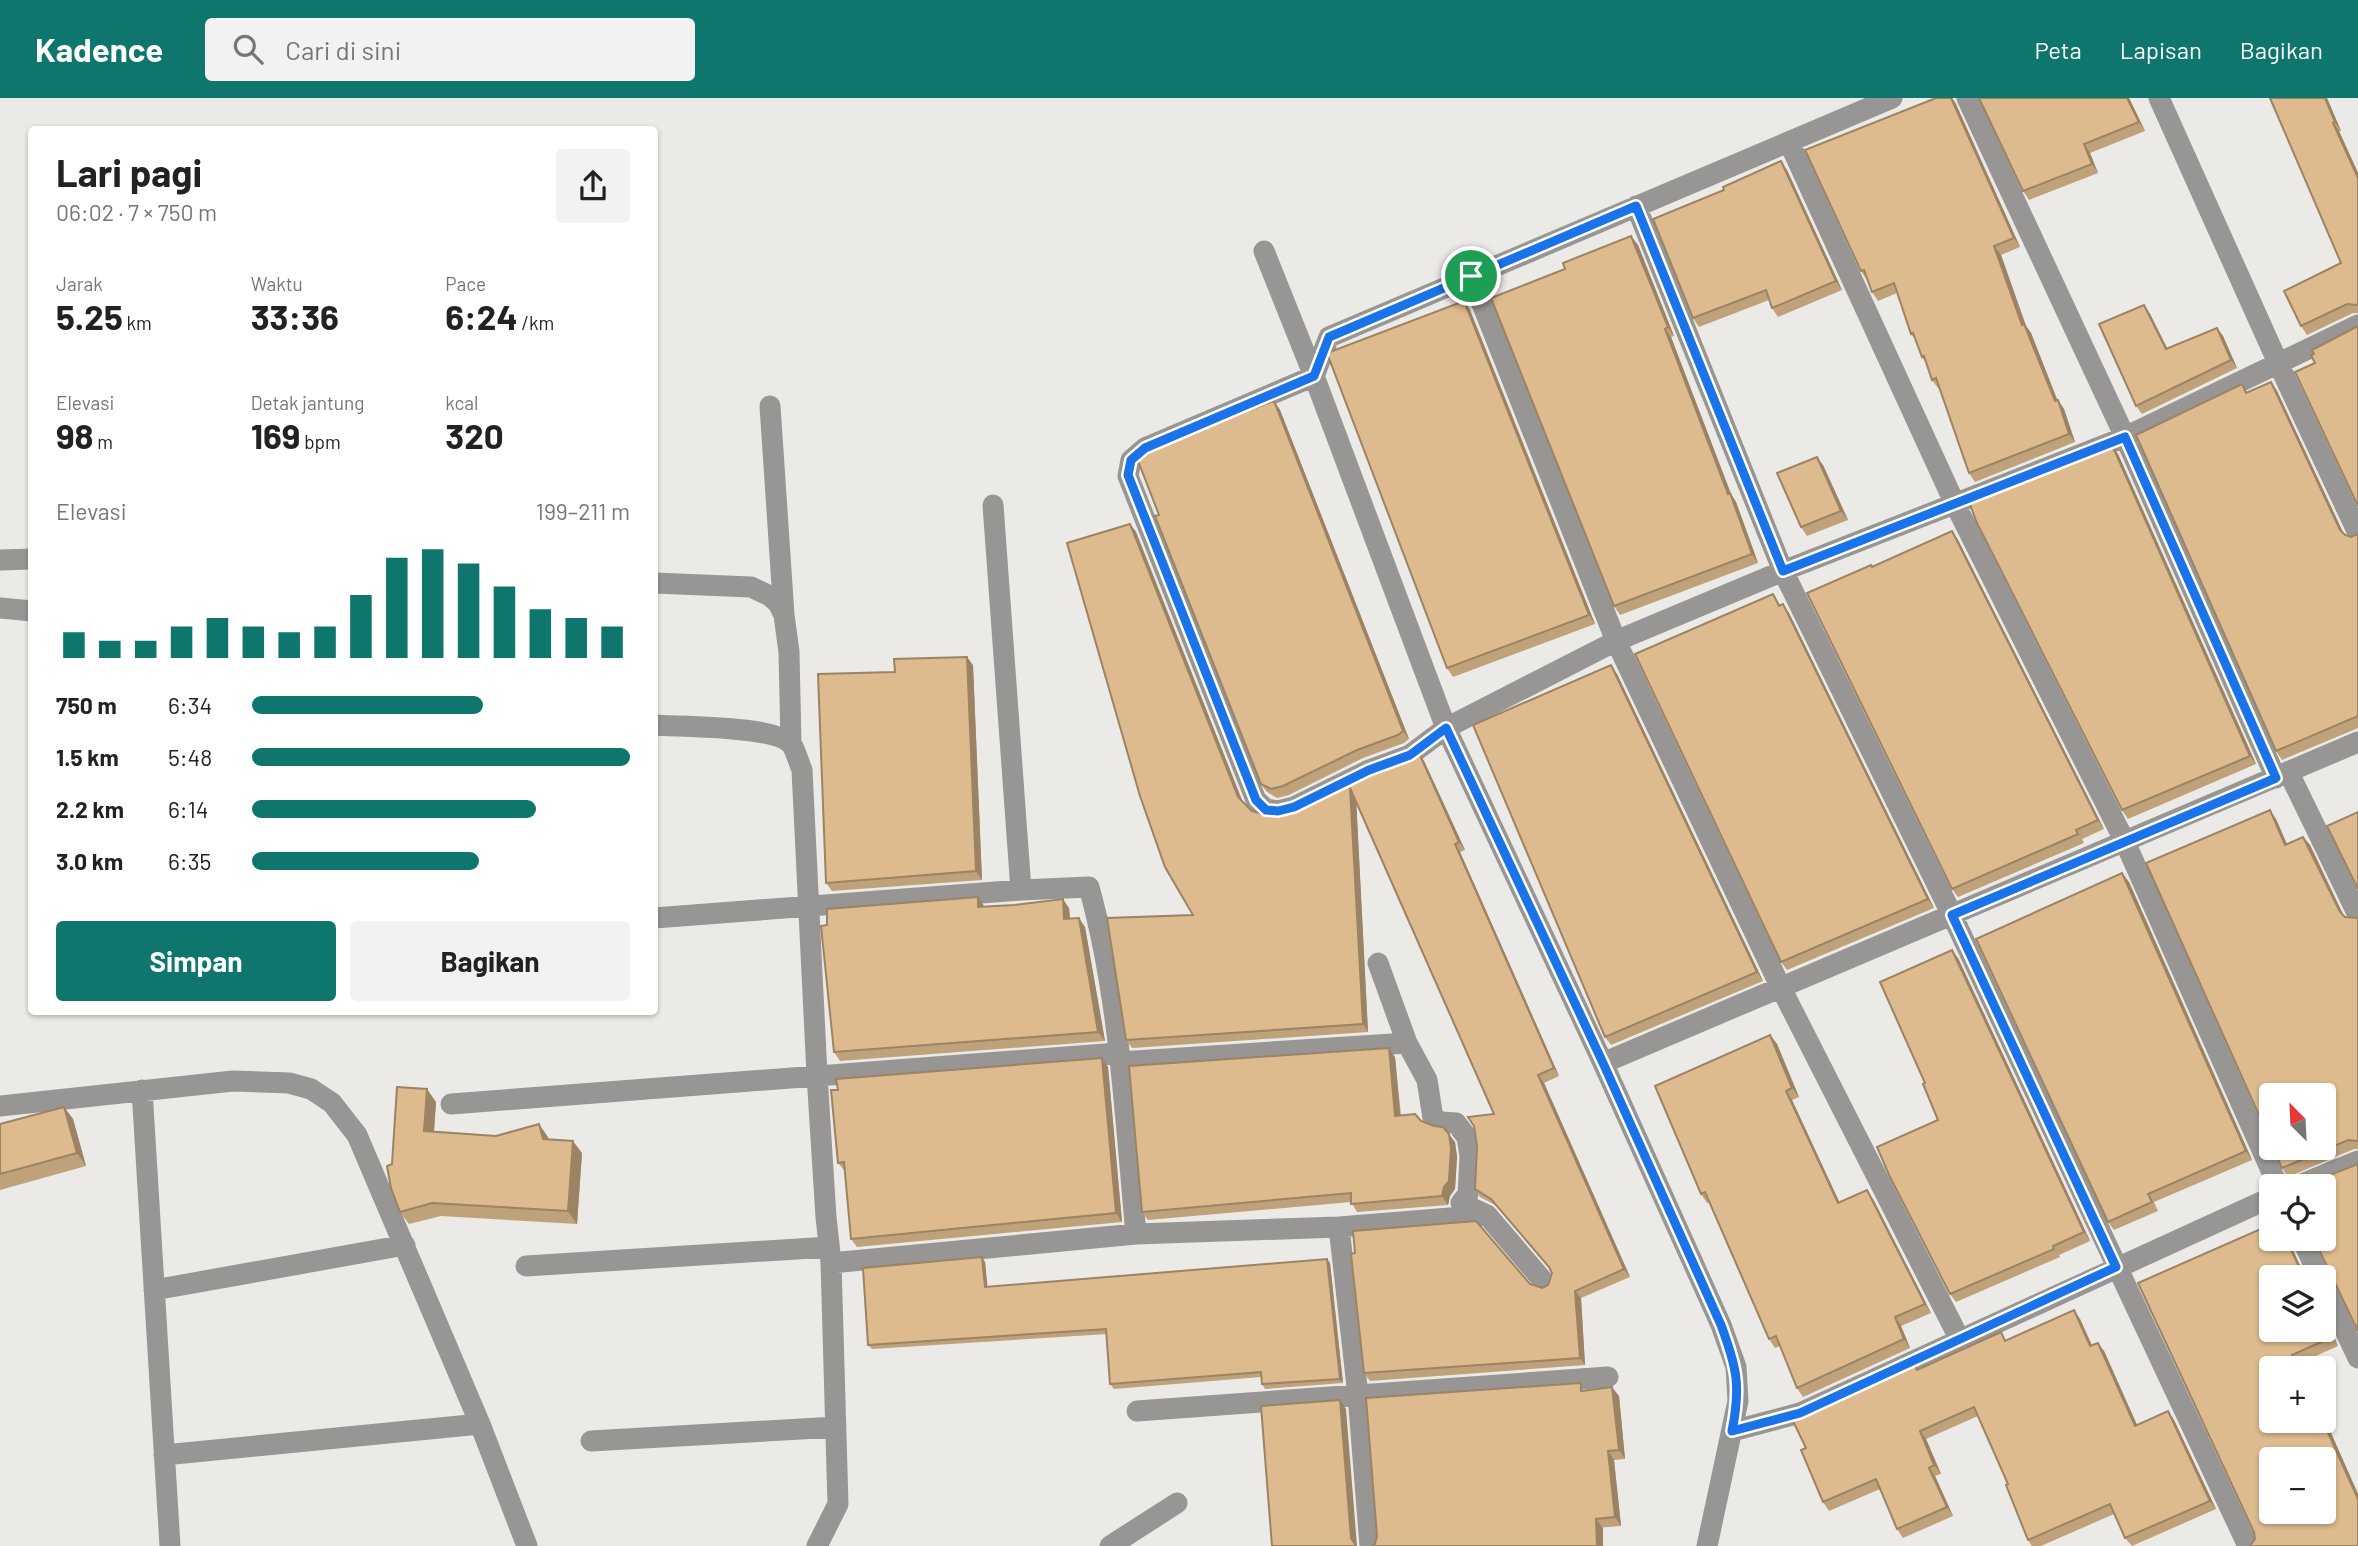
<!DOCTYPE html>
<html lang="id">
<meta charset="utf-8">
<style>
:root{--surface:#fff;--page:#f2f2f2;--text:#222;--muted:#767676;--accent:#0f766e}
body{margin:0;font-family:Barlow,sans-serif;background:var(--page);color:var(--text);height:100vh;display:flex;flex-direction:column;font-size:26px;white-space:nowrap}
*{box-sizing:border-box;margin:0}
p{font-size:23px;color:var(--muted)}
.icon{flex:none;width:38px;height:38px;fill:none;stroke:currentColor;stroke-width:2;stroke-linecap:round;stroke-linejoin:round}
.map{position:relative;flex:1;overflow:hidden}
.sheet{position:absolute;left:28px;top:28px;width:630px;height:889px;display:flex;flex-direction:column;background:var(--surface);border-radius:7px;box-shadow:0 2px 5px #0004}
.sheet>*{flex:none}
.needle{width:46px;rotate:336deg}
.tools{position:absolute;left:2259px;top:985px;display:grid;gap:14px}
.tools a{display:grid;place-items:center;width:77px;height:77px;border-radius:7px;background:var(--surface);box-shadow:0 2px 5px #0004;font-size:35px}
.pin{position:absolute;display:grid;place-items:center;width:60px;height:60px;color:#fff;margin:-30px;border:4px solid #fff;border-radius:50%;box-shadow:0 2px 7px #0007}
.round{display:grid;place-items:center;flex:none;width:74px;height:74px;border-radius:7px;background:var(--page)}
.overview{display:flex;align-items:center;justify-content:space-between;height:119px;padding:0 28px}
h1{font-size:38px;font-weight:700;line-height:52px}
.stats{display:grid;grid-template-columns:repeat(3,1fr);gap:10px;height:119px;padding:7px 28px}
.stats div{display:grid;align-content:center}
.stats b{font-size:35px;font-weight:700}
.stats small{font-size:19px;font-weight:400}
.stats p{font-size:19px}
.chart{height:196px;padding:14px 28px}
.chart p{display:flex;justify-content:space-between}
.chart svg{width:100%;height:126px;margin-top:7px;stroke:var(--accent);stroke-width:6}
.primary-button{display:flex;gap:14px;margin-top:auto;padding:14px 28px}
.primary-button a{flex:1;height:80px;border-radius:7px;background:var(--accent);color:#fff;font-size:28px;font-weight:700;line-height:80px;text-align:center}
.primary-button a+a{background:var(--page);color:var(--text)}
ul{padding:0 28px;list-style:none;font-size:23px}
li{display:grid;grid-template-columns:112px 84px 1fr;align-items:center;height:52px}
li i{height:18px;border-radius:9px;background:var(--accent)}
header{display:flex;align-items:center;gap:42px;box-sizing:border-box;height:98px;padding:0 35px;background:var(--accent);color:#fff}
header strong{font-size:33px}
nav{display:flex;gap:38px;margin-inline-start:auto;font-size:24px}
.search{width:490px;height:63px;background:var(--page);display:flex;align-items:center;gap:18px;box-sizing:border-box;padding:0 24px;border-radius:7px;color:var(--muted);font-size:26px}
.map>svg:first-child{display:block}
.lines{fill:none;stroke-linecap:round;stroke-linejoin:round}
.minor{stroke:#979695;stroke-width:21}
.wall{fill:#bfa17a;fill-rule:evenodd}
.shaded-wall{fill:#9b8363}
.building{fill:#debb8e;stroke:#9b8363;stroke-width:2;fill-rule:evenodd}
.route-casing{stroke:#fff;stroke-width:14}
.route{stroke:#1a73e8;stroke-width:9}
</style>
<header>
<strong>Kadence</strong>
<div class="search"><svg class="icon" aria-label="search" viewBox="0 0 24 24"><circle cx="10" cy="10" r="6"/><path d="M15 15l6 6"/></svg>Cari di sini</div>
<nav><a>Peta</a><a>Lapisan</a><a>Bagikan</a></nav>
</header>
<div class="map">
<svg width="2358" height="1448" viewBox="0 0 2358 1448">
<rect width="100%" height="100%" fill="#eceae6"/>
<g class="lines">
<path class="minor" d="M1892,0L1329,239L1314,278L1145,350L1131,362L1128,378L1256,702L1266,711L1278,713L1294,709L1369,672L1410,657L1446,630L1616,543L1783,473L2125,339L2358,227
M1967,0L2125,339L2276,680
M2159,0L2279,267L2358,435
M1789,44L1955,406L2125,744L2278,1088
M1636,108L1783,473L1952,817L2248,1448
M1264,153L1314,278L1446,630L1603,965L1721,1227L1736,1269L1738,1303L1707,1448
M1471,178L1616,543L1780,888L1960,1242
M770,308L784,517
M993,407L1021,792
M0,462L32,461
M654,485L751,489L770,498L778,505L784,517L789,554L791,646
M0,510L32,513
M654,627C681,629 776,627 792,647C796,654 799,665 802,672L817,977L826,1119L831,1165L1136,1136L1339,1129L1487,1117
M2289,675L2358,817
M654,820L1021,792L1089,789C1120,901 1125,1020 1136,1136
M1378,865L1407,945L1427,982L1433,1020L1441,1024L1456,1025L1467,1039L1470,1058L1468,1096L1461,1105L1487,1117L1545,1185
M1120,964L1407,945
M1603,965L2358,644
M142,992L170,1448
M451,1006L1118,955
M0,1008L233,983L289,985L311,991L332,1005L357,1037L480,1326L527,1448
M2297,1088L2358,1063
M1339,1129L1358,1297L1370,1448
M2302,1141L2320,1180
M526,1168L829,1149
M2324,1187L2358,1260
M154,1192L405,1147
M1137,1313L1608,1279
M1732,1333L1800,1315L2272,1099
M591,1343L836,1329
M164,1357L480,1326
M817,1448L838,1406L831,1165
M1110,1448L1177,1405"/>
</g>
<path class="wall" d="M1979,0H2129L2145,33L2090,55L2098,75L2029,102L2023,93Z
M2327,0L2341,33H2339L2358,75V215H2353L2307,237L2301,228L2341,165Z
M1955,4L2020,149L2001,157L2026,228L2031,235L2057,302L2064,311L2075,344L1975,384L1969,375L1939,290H1938L1932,282L1927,267L1922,259L1916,242L1911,236L1897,195L1878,203L1872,194L1867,182L1861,173Z
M1787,72L1842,192L1778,219L1772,210L1769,202L1699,229L1693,220Z
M1638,147L1674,238L1671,239L1731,396L1736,404L1758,465L1620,517L1614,508Z
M1464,203L1470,212L1595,526L1453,579L1447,570Z
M2144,207L2150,216L2167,250L2217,230L2223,238L2237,270L2142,316L2136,308Z
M2271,284L2277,293L2344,436L2351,439L2358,436V630L2282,662L2276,653L2248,294Z
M1274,303L1280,312L1409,641L1404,645L1363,660L1289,697L1277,700L1267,694L1261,686L1159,417Z
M2118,356L2256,666L2128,721L2122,712Z
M1823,367L1848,422L1807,438L1801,429Z
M1130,426L1136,434L1242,703L1252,713L1271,718L1292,714L1424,663L1465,752L1460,754L1559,978L1544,985L1630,1179L1581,1200L1585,1267L1370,1283L1364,1275L1530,1186L1542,1190L1548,1187L1552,1175L1551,1171L1497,1108L1480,1099L1475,1091L1494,1016L1356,703L1368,934L1132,950L1126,942L1193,817Z
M1952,433L1958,442L2104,731L2082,741L2084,745L1958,799L1952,791L1873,469Z
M1773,496L1780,507L1783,506L1789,515L1934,810L1787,872L1781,864Z
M973,567L982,782L832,793L826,785L895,574Z
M1617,576L1763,883L1611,947L1605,939Z
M2276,721L2287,746L2303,739L2310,747L2344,818L2345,819L2357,820L2358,819V1051H2354L2288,1079L2282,1070Z
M2122,775L2129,784L2252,1062L2154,1104L2158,1113L2114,1132L2108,1124Z
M984,808L1069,810L1070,821L1085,829L1105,943L840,963L834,954Z
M1958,860L2090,1143L2059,1157L2060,1159L1956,1204L1950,1196L1938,1022L1925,985Z
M1770,937L1777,946L1799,999L1792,1002L1839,1104L1873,1101L1931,1215L1901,1228L1910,1250L1803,1299L1797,1290L1780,1248L1775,1250L1769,1241L1709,1104L1707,1105L1701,1096Z
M1395,959L1401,1017L1421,1023L1455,1044L1457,1059L1455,1091L1450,1098L1448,1107L1357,1114L1351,1104L1148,1122L1142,1114Z
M1102,960L1108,969L1122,1124L857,1149L851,1141L845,1073L838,1065Z
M436,1004L434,1034L496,1038L539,1026L548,1041L582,1055L577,1126L441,1118L409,1126L400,1114L392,1066Z
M64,1009L73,1021L86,1068L0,1092V1026Z
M2272,1126V1141H2290V1146L2306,1180H2272V1232H2324V1218L2338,1248L2298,1266L2300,1270H2272V1323H2322L2331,1335L2358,1396V1448H2250L2255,1441L2254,1434L2138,1185ZM2272,1362H2324V1414H2272Z
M1327,1161L1330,1165L1343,1285L1265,1291L1262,1286L1261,1279L1114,1291L1110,1286L1107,1236L872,1251L868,1247L985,1164L987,1189Z
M2080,1221L2092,1247L2104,1253L2137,1327L2168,1313L2174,1322L2216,1411L2132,1448L2125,1440L2114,1416L2041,1448H2032L2028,1442L2008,1386L1978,1318L1926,1341L1941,1376L1935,1378L1953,1418L1903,1440L1897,1431L1880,1391L1829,1413L1823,1404L1806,1350L1914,1266L1918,1271L2007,1242Z
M1586,1292L1619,1298L1625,1361L1614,1362L1621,1428L1372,1448Z"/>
<path class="shaded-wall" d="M1951,0H1952L1955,4L2020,149L2014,140Z
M2127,0H2129L2145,33L2139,24Z
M2325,0H2327L2341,33L2335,24Z
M2333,25L2339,33L2358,75V80Z
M2084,46L2090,55L2098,75L2092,66Z
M1781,63L1787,72L1842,192L1836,183Z
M1631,138L1638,147L1674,238L1668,229Z
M1994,148L2001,157L2026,228L2031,235L2061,311L2058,302L2064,311L2075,344L2069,336L2022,227Z
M1464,203L1470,212L1595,526L1589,517Z
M2144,207L2150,216L2172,260L2166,251Z
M2217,230L2223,238L2237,270L2231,262Z
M1665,231L1671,239L1731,396L1736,404L1758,465L1752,456Z
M2271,284L2277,293L2346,441L2340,432Z
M1274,303L1280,312L1409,641L1403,633Z
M2112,347L2118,356L2256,666L2250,658Z
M1817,359L1823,367L1848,422L1841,413Z
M1130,426L1136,434L1244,707L1238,699Z
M1952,433L1958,442L2104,731L2098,722Z
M1783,506L1789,515L1934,810L1928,801Z
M967,559L973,567L982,782L976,773Z
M1611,567L1617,576L1763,883L1757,874Z
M1419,655L1424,663L1465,752L1459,744Z
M1350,690L1356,698L1368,934L1363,926Z
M2270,712L2276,721L2291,756L2285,747Z
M2303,739L2310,747L2346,823L2340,814Z
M1455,746L1460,754L1559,978L1554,970Z
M2122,775L2129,784L2252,1062L2246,1053Z
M978,799L984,808L978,809Z
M1063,801L1069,810L1071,830L1064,821Z
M1079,820L1085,829L1105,943L1098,934Z
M1952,852L1958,860L2090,1143L2084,1134Z
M1770,937L1777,946L1799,999L1792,990Z
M1389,950L1395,959L1401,1026L1395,1018Z
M1102,960L1108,969L1122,1124L1116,1115Z
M1538,977L1544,985L1630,1179L1624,1171Z
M427,991L436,1004L433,1046L424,1033Z
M1786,993L1792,1002L1844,1114L1838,1105Z
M64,1009L73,1021L86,1068L77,1055Z
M539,1026L548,1039L551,1053L543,1041Z
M1449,1036L1455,1044L1457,1059L1455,1091L1450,1098L1448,1107L1442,1098Z
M573,1043L582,1055L577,1126L568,1113Z
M1867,1092L1873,1101L1931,1215L1925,1206Z
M2286,1141H2290V1146L2306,1180H2304Z
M982,1159L985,1164L988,1193L985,1189Z
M1327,1161L1330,1165L1343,1285L1340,1281Z
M1575,1193L1581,1200L1585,1267L1580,1260Z
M2074,1212L2080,1221L2096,1257L2090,1248Z
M2324,1218L2338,1248L2332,1239L2324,1223Z
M1895,1219L1901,1228L1910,1250L1904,1241Z
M2098,1245L2104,1253L2141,1336L2135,1328Z
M2292,1257L2298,1266L2300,1270H2298Z
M1612,1289L1619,1298L1625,1361L1619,1352Z
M1340,1302L1346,1311L1357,1448L1351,1440Z
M2168,1313L2174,1322L2216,1411L2210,1403Z
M2324,1326L2331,1335L2358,1396V1401Z
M1920,1333L1926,1341L1941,1376L1934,1367Z
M1608,1353L1614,1362L1621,1428L1615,1419Z
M1929,1370L1935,1378L1953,1418L1947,1409Z
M1596,1421L1603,1430V1448H1597Z"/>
<path class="building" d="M1936,0H1951L2014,140L1994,148L2022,227L2024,226L2055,303L2058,302L2069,336L1969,375L1936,280L1932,282L1924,258L1922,259L1913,235L1911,236L1894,185L1872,194L1864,172L1861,173L1805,52Z
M1979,0H2127L2139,24L2084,46L2092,66L2023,93Z
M2270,0H2325L2335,24L2333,25L2358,80V207L2347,206L2301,228L2284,193L2341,165Z
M1781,63L1836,183L1772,210L1766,192L1693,220L1653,121L1724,92L1723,89Z
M1631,138L1668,229L1665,231L1728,396L1730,395L1752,456L1614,508L1491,200L1565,171L1563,165Z
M1464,203L1589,517L1447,570L1327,255Z
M2144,207L2166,251L2217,230L2231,262L2136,308L2099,226Z
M2358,228V408L2295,274L2315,265L2311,257L2314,256L2312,252Z
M2271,284L2340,432L2345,437L2351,439L2358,436V618L2276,653L2136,337L2242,286L2246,295Z
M1274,303L1403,633L1398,637L1357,652L1283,688L1271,691L1261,686L1155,418L1159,417L1137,360L1146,353L1178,339Z
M2112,347L2250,658L2122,712L1976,423L1969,403Z
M1817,359L1841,413L1801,429L1777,375Z
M1130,426L1238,699L1252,713L1271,718L1292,714L1369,676L1409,661L1419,655L1459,744L1455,746L1554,970L1538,977L1624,1171L1575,1193L1580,1260L1364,1275L1351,1156L1355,1155L1353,1133L1476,1123L1530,1186L1542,1190L1548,1187L1552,1175L1549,1169L1491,1101L1475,1091L1477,1048L1474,1028L1468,1019L1494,1016L1350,690L1363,926L1126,942L1107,820L1193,817L1165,769L1140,698L1067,445Z
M1952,433L2098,722L2076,732L2078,736L1952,791L1807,495L1871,467L1872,469Z
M1773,496L1779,508L1783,506L1928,801L1781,864L1635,556Z
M967,559L976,773L826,785L818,576L895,574L894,561Z
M1611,567L1757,874L1605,939L1473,627Z
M2270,712L2285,747L2303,739L2340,814L2345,819L2357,820L2358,819V1043L2348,1042L2282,1070L2273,1050H2324V998H2272V1046L2146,765Z
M2358,714V791L2327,728Z
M2122,775L2246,1053L2148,1096L2152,1104L2108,1124L1976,841Z
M978,799V809L1014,807L1063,801L1064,821L1079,820L1098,934L834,954L821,828L827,827V811Z
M1952,852L2084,1134L2053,1148L2054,1151L1950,1196L1889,1077L1877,1049L1938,1022L1923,986L1925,985L1880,884Z
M1770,937L1792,990L1786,993L1838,1105L1867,1092L1925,1206L1895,1219L1904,1241L1797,1290L1776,1238L1769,1241L1705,1094L1701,1096L1655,988Z
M1389,950L1395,1018L1415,1016L1421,1023L1434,1028L1443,1029L1449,1036L1451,1050L1449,1083L1444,1089L1442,1098L1351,1106V1095L1142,1114L1129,968Z
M1102,960L1116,1115L851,1141L844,1064L838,1065L831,992H838L836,981Z
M397,989L427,991L424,1033L496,1038L539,1026L543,1041L573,1043L568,1113L432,1105L400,1114L391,1090L387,1068L392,1066Z
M64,1009L77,1055L0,1076V1026Z
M2358,1066V1233L2314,1141H2324V1088H2303Z
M2272,1126V1141H2286L2304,1180H2272V1232H2324V1223L2332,1239L2292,1257L2298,1270H2272V1323H2320L2322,1328L2324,1326L2358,1401V1448H2250L2255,1441L2254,1434L2138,1185ZM2272,1362H2324V1414H2272Z
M982,1159L985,1189L1327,1161L1340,1281L1262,1286L1261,1274L1110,1286L1106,1231L868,1247L863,1170Z
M2074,1212L2090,1248L2098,1245L2135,1328L2168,1313L2210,1403L2125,1440L2110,1406L2028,1442L2006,1387L2008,1386L1974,1309L1920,1333L1934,1367L1929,1370L1947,1409L1897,1431L1876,1381L1823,1404L1801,1352L1806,1350L1792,1321L1914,1266L1917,1272L2001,1234L2005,1243Z
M1581,1285V1293L1612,1289L1619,1352L1608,1353L1615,1419L1596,1421L1597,1448H1372L1375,1446L1377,1438L1366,1300Z
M1340,1302L1351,1440L1356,1448H1272L1261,1308Z"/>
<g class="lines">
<g class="route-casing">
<path id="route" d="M1636,108L1783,473L2125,339L2276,680L1952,817L2116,1169L1800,1315L1732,1333C1741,1288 1737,1270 1721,1227L1603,965L1446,630L1410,657L1369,672L1294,709L1278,713L1266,712L1256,702L1128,377L1131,362L1145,350L1314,278L1329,239Z"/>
</g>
<use href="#route" class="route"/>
</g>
</svg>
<div class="tools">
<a><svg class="needle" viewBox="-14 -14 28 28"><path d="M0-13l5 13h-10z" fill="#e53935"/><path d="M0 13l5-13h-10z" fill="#767676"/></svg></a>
<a><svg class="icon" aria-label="locate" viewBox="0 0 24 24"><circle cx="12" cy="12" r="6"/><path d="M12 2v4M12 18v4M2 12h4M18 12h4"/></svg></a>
<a><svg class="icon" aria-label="layers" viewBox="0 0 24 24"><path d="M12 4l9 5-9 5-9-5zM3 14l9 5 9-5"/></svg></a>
<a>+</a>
<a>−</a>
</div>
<div class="pin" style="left:1471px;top:178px;background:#1e9e55"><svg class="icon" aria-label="arrive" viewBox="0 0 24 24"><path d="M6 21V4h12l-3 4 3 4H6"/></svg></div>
<section class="sheet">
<div class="overview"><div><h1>Lari pagi</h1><p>06:02 · 7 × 750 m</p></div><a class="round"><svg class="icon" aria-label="share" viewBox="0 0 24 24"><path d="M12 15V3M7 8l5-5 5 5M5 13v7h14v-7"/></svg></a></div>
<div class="stats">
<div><p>Jarak</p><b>5.25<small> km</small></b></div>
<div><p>Waktu</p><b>33:36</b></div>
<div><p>Pace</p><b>6:24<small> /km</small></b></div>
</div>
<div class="stats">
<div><p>Elevasi</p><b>98<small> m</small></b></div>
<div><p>Detak jantung</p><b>169<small> bpm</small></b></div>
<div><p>kcal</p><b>320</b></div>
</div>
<div class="chart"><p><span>Elevasi</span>199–211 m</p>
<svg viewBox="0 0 160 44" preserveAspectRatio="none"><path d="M5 44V35M15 44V38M25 44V38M35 44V33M45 44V30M55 44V33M65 44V35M75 44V33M85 44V22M95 44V9M105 44V6M115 44V11M125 44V19M135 44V27M145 44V30M155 44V33"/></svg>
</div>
<ul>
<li><b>750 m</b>6:34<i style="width:61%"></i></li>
<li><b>1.5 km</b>5:48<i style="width:100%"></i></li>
<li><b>2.2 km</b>6:14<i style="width:75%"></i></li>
<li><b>3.0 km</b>6:35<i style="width:60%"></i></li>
</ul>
<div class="primary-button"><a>Simpan</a><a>Bagikan</a></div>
</section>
</div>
